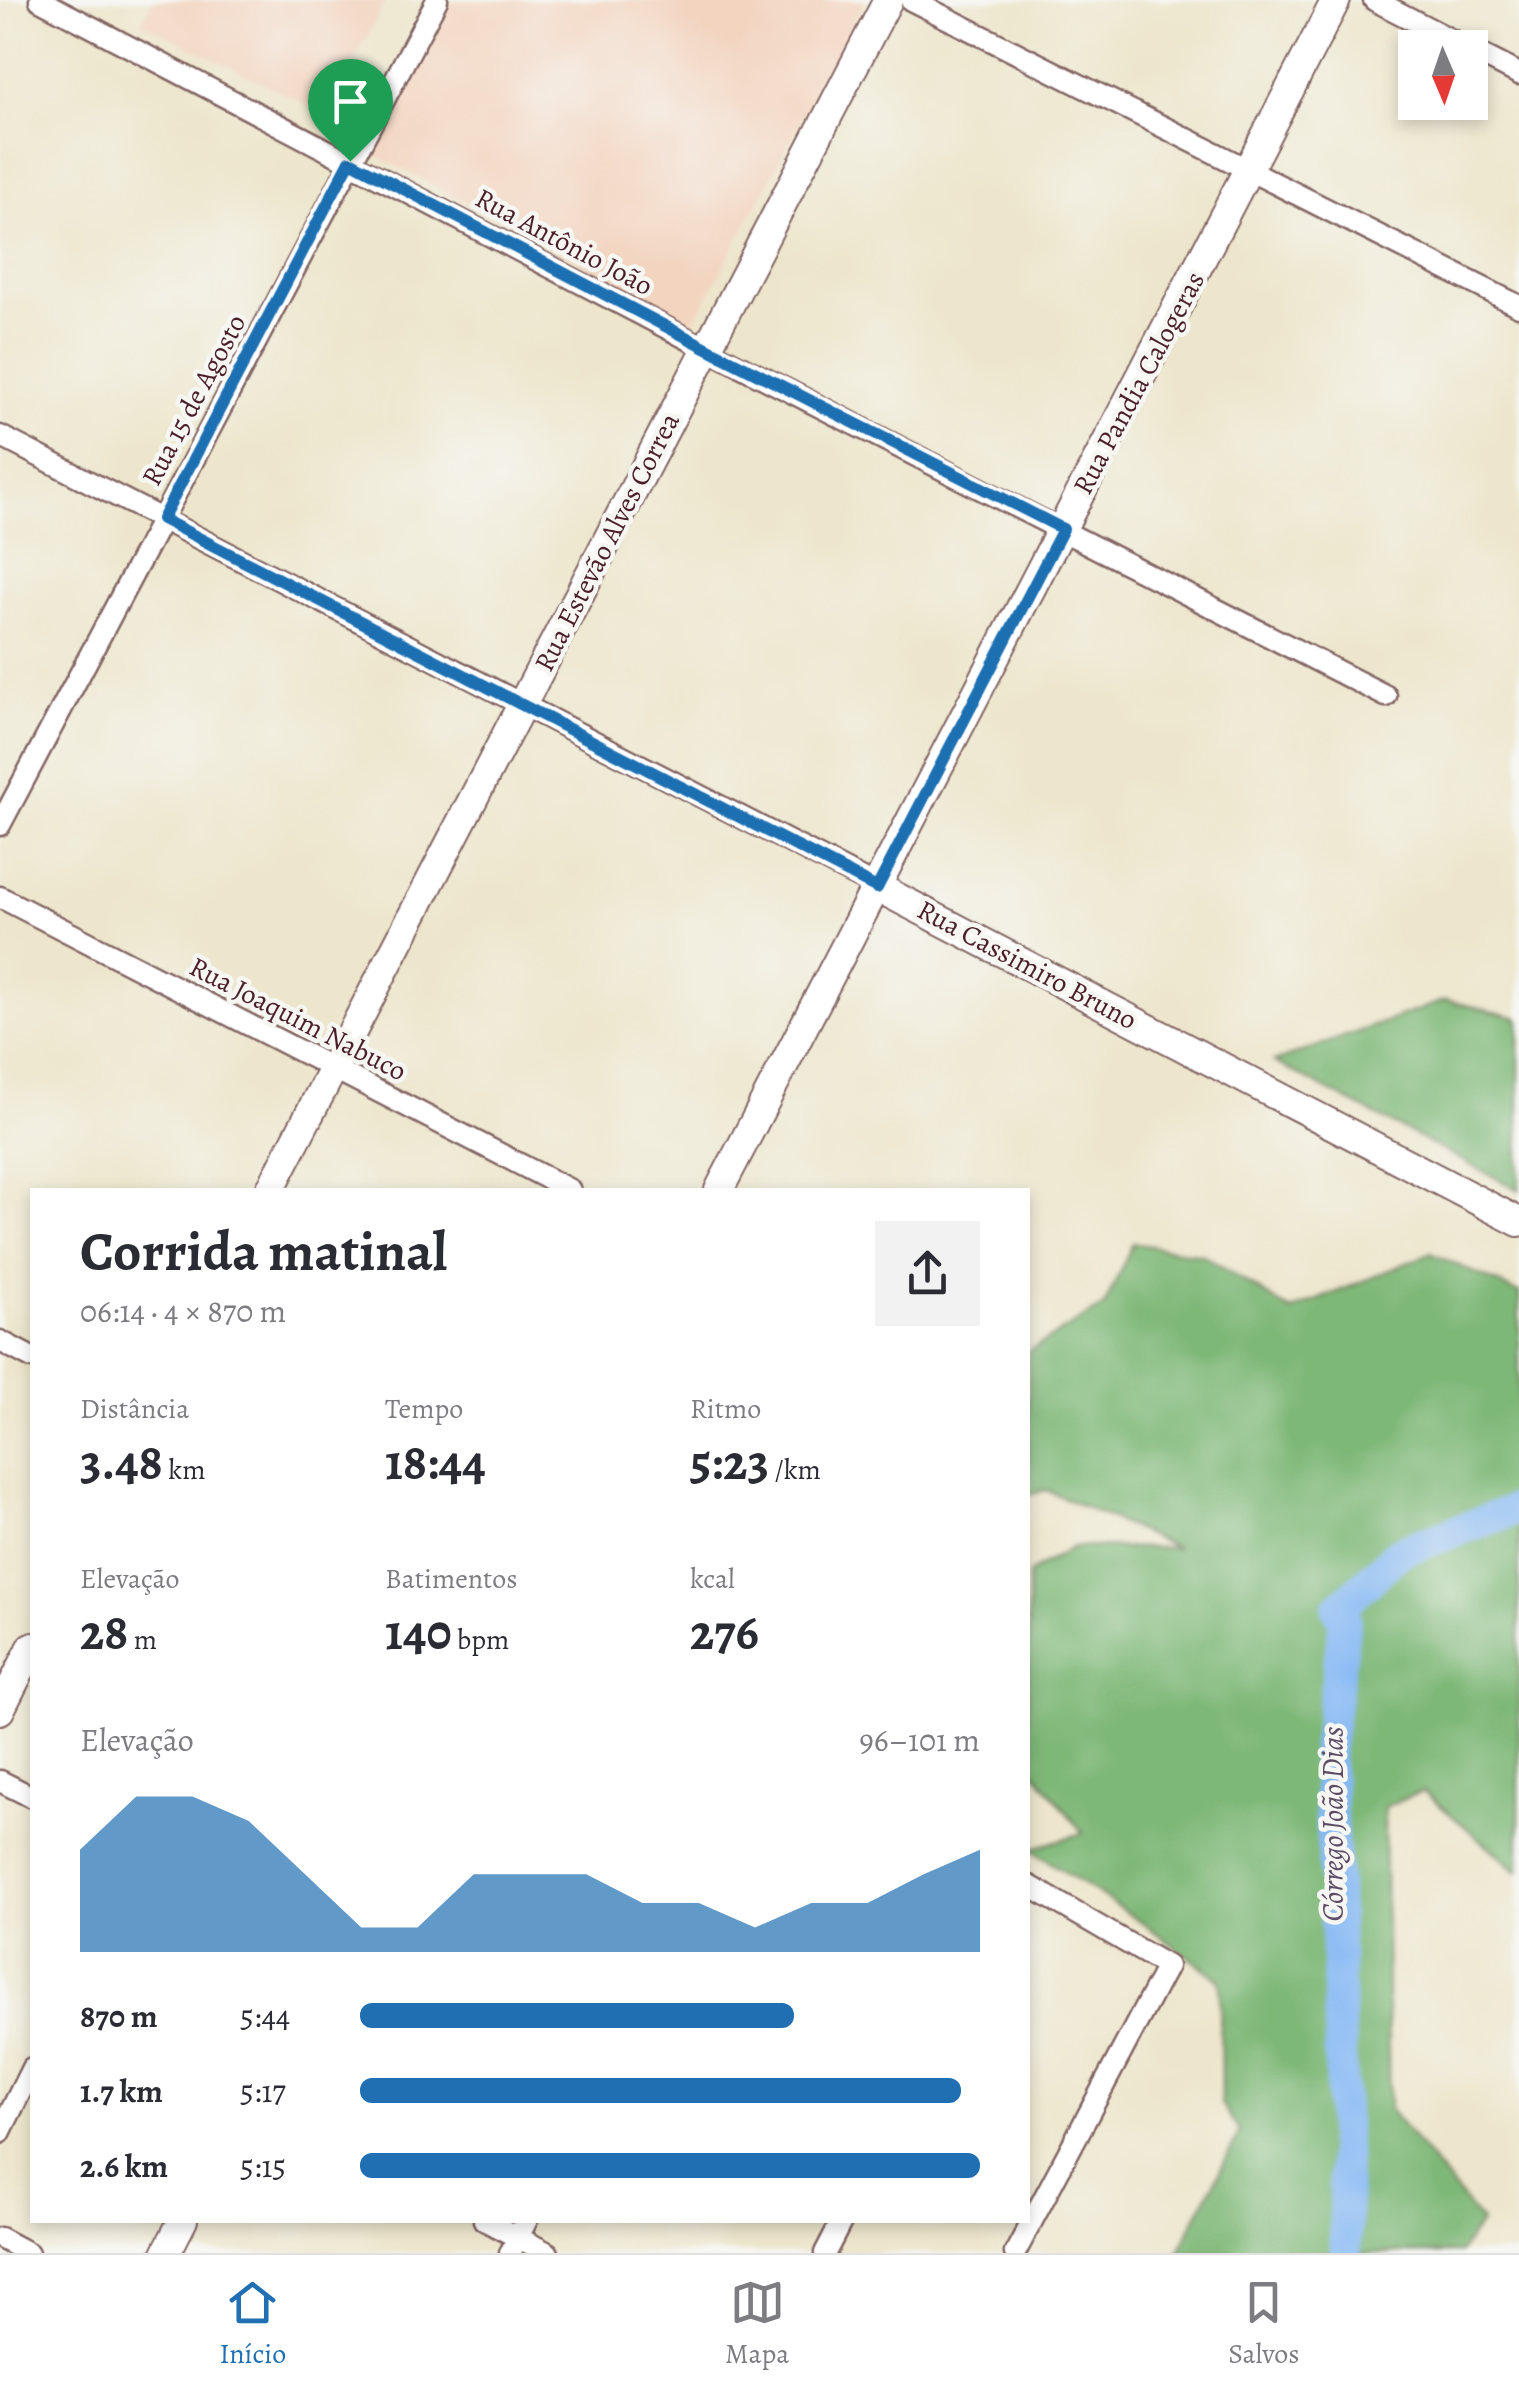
<!DOCTYPE html>
<html lang="pt">
<meta charset="utf-8">
<style>
:root{--surface:#fff;--page:#f2f2f3;--text:#2b2b33;--muted:#7c7c81;--line:#e1e1e2;--accent:#1f6fb2}
body{margin:0;font-family:Alegreya,serif;background:var(--page);color:var(--text);height:100vh;display:flex;flex-direction:column;font-size:38px;white-space:nowrap}
*{box-sizing:border-box;margin:0}
p{font-size:32px;color:var(--muted)}
.icon{flex:none;width:55px;height:55px;fill:none;stroke:currentColor;stroke-width:2;stroke-linecap:round;stroke-linejoin:round}
.map{position:relative;flex:1;overflow:hidden}
.drawer{position:absolute;left:30px;top:1188px;width:1000px;height:1035px;display:flex;flex-direction:column;background:var(--surface);border-radius:0px;box-shadow:0 5px 15px #0003}
.drawer>*{flex:none}
.needle{width:65px;rotate:178deg}
.controls{position:absolute;left:1398px;top:30px;display:grid;gap:20px}
.controls a{display:grid;place-items:center;width:90px;height:90px;border-radius:0px;background:var(--surface);box-shadow:0 5px 15px #0003;font-size:50px}
.pin{position:absolute;display:grid;place-items:center;width:85px;height:85px;color:#fff;margin:-102px -42px;border-radius:50% 50% 50% 0;rotate:-45deg;box-shadow:0 0 10px #0007}
.pin .icon{rotate:45deg}
.round{display:grid;place-items:center;flex:none;width:105px;height:105px;border-radius:0px;background:var(--page)}
.headline{display:flex;align-items:center;justify-content:space-between;height:170px;padding:0 50px}
h1{font-size:55px;font-weight:700;line-height:75px}
.figures{display:grid;grid-template-columns:repeat(3,1fr);gap:15px;height:170px;padding:10px 50px}
.figures div{display:grid;align-content:center}
.figures b{font-size:50px;font-weight:700}
.figures small{font-size:28px;font-weight:400}
.figures p{font-size:28px}
.chart{height:280px;padding:20px 50px}
.chart p{display:flex;justify-content:space-between}
.chart svg{width:100%;height:180px;margin-top:10px;fill:var(--accent);opacity:.7}
ul{padding:0 50px;list-style:none;font-size:32px}
li{display:grid;grid-template-columns:160px 120px 1fr;align-items:center;height:75px}
li i{height:25px;border-radius:12px;background:var(--accent)}
.tab-bar{display:flex;justify-content:space-around;align-items:center;height:140px;border-top:2px solid var(--line);background:var(--surface);font-size:28px;color:var(--muted)}
.tab-bar a{display:grid;justify-items:center;gap:5px}
.tab-bar .active{color:var(--accent)}
.map>svg:first-child{display:block}
.built{fill:#f3d4bf}
.forest{fill:#7eb877;stroke:#646c51;stroke-width:2.5}
.lines{fill:none;stroke-linecap:round;stroke-linejoin:round}
.river{stroke:#87b9f4;stroke-width:32}
.street-casing{stroke:#836563;stroke-width:25}
.secondary-casing{stroke:#836563;stroke-width:32}
.street{stroke:#fff;stroke-width:20}
.secondary{stroke:#fff;stroke-width:28}
.route-casing{stroke:#fff;stroke-width:20}
.route{stroke:#1f6fb2;stroke-width:12}
.labels{text-anchor:middle;dominant-baseline:central;stroke-width:9;stroke-linejoin:round;paint-order:stroke}
.street-label{font-size:28px;fill:#4a1f2b;stroke:#f6f6f2}
.water-label{font-size:30px;font-style:italic;fill:#5c4d67;stroke:#f6f6f2}
</style>
<div class="map">
<svg width="1519" height="2253" viewBox="0 0 1519 2253">
<rect width="100%" height="100%" fill="#f6f6f2"/>
<filter id="ink" filterUnits="userSpaceOnUse"><feTurbulence type="fractalNoise" baseFrequency=".01" numOctaves="2"/><feDisplacementMap in="SourceGraphic" scale="20" xChannelSelector="R" yChannelSelector="G"/><feConvolveMatrix kernelMatrix="1 2 1 2 8 2 1 2 1" color-interpolation-filters="sRGB"/></filter>
<filter id="wash" filterUnits="userSpaceOnUse"><feTurbulence type="fractalNoise" baseFrequency=".0048" numOctaves="4" result="noise"/><feDisplacementMap in="SourceGraphic" scale="40" xChannelSelector="R" yChannelSelector="G"/><feGaussianBlur stdDeviation="2.25" result="paint"/><feColorMatrix in="noise" values="0 0 0 0 0 0 0 0 0 0 0 0 0 0 0 0 0 1.4 0 .05"/><feComposite in="paint" operator="in"/></filter>
<g filter="url(#wash)">
<rect width="100%" height="100%" fill="#ede6cc"/>
<path class="built" d="M153,0H386L327,115L141,22Z
M452,0H862L865,1L694,322L371,153Z"/>
<path class="forest" d="M1446,1000L1519,1018V1190L1274,1062Z
M1133,1243L1203,1255L1291,1311L1431,1253L1519,1293V1872L1423,1791L1384,1807L1389,2109L1481,2222L1459,2253H1178L1240,2132L1221,2103L1220,1980L1147,1926L1030,1849L1083,1833L1028,1763V1574L1073,1547L1177,1548L1046,1490L1028,1495V1352L1104,1306Z"/>
<g class="lines">
<path class="river" d="M1346,2253L1335,1887L1327,1753L1345,1619L1338,1609L1399,1552L1519,1508"/>
</g>
</g>
<g filter="url(#ink)">
<g class="lines">
<g class="street-casing">
<path id="street" d="M40,0L707,349L1386,696
M911,0L1519,306
M1374,0L1467,48
M1470,49L1519,74
M0,436L877,887
M0,825L437,0
M0,897L570,1190
M0,1341L32,1358
M0,1781L32,1797
M0,2133L32,2068
M484,2220L548,2253
M0,2238L28,2253
M510,2253L527,2220
M825,2253L842,2220
M1015,2253L1167,1966L1028,1885"/>
</g>
<g class="secondary-casing">
<path id="secondary" d="M877,887L1519,1222
M270,1190L888,0
M719,1190L1336,0
M0,1710L32,1647
M166,2253L183,2220"/>
</g>
<use href="#street" class="street"/>
<use href="#secondary" class="secondary"/>
</g>
</g>
<g class="lines" filter="url(#ink)">
<g class="route-casing">
<path id="route" d="M350,161L707,348L1063,529L877,888L162,519Z"/>
</g>
<use href="#route" class="route"/>
</g>
<g class="labels">
<g class="street-label">
<text transform="translate(564 242) rotate(28)">Rua Antônio João</text>
<text transform="translate(1139 383) rotate(-62)">Rua Pandia Calogeras</text>
<text transform="translate(194 400) rotate(-62)">Rua 15 de Agosto</text>
<text transform="translate(607 542) rotate(-63)">Rua Estevão Alves Correa</text>
<text transform="translate(1027 965) rotate(28)">Rua Cassimiro Bruno</text>
<text transform="translate(298 1019) rotate(27)">Rua Joaquim Nabuco</text>
</g>
<g class="water-label">
<text transform="translate(1333 1824) rotate(-90)">Córrego João Dias</text>
</g>
</g>
</svg>
<div class="controls">
<a><svg class="needle" viewBox="-14 -14 28 28"><path d="M0-13l5 13h-10z" fill="#e53935"/><path d="M0 13l5-13h-10z" fill="#7c7c81"/></svg></a>
</div>
<div class="pin" style="left:350px;top:161px;background:#1e9e55"><svg class="icon" aria-label="arrive" viewBox="0 0 24 24"><path d="M6 21V4h12l-3 4 3 4H6"/></svg></div>
<section class="drawer">
<div class="headline"><div><h1>Corrida matinal</h1><p>06:14 · 4 × 870 m</p></div><a class="round"><svg class="icon" aria-label="share" viewBox="0 0 24 24"><path d="M12 15V3M7 8l5-5 5 5M5 13v7h14v-7"/></svg></a></div>
<div class="figures">
<div><p>Distância</p><b>3.48<small> km</small></b></div>
<div><p>Tempo</p><b>18:44</b></div>
<div><p>Ritmo</p><b>5:23<small> /km</small></b></div>
</div>
<div class="figures">
<div><p>Elevação</p><b>28<small> m</small></b></div>
<div><p>Batimentos</p><b>140<small> bpm</small></b></div>
<div><p>kcal</p><b>276</b></div>
</div>
<div class="chart"><p><span>Elevação</span>96–101 m</p>
<svg viewBox="0 0 160 44" preserveAspectRatio="none"><path d="M0 44V19L10 6L20 6L30 12L40 25L50 38L60 38L70 25L80 25L90 25L100 32L110 32L120 38L130 32L140 32L150 25L160 19V44z"/></svg>
</div>
<ul>
<li><b>870 m</b>5:44<i style="width:70%"></i></li>
<li><b>1.7 km</b>5:17<i style="width:97%"></i></li>
<li><b>2.6 km</b>5:15<i style="width:100%"></i></li>
</ul>
</section>
</div>
<nav class="tab-bar">
<a class="active"><svg class="icon" aria-label="home" viewBox="0 0 24 24"><path d="M3 11l9-7 9 7M6 9v11h12V9"/></svg>Início</a>
<a><svg class="icon" aria-label="map" viewBox="0 0 24 24"><path d="M3 6l6-2 6 2 6-2v14l-6 2-6-2-6 2zM9 4v14M15 6v14"/></svg>Mapa</a>
<a><svg class="icon" aria-label="saved" viewBox="0 0 24 24"><path d="M7 4h10v16l-5-4-5 4z"/></svg>Salvos</a>
</nav>
